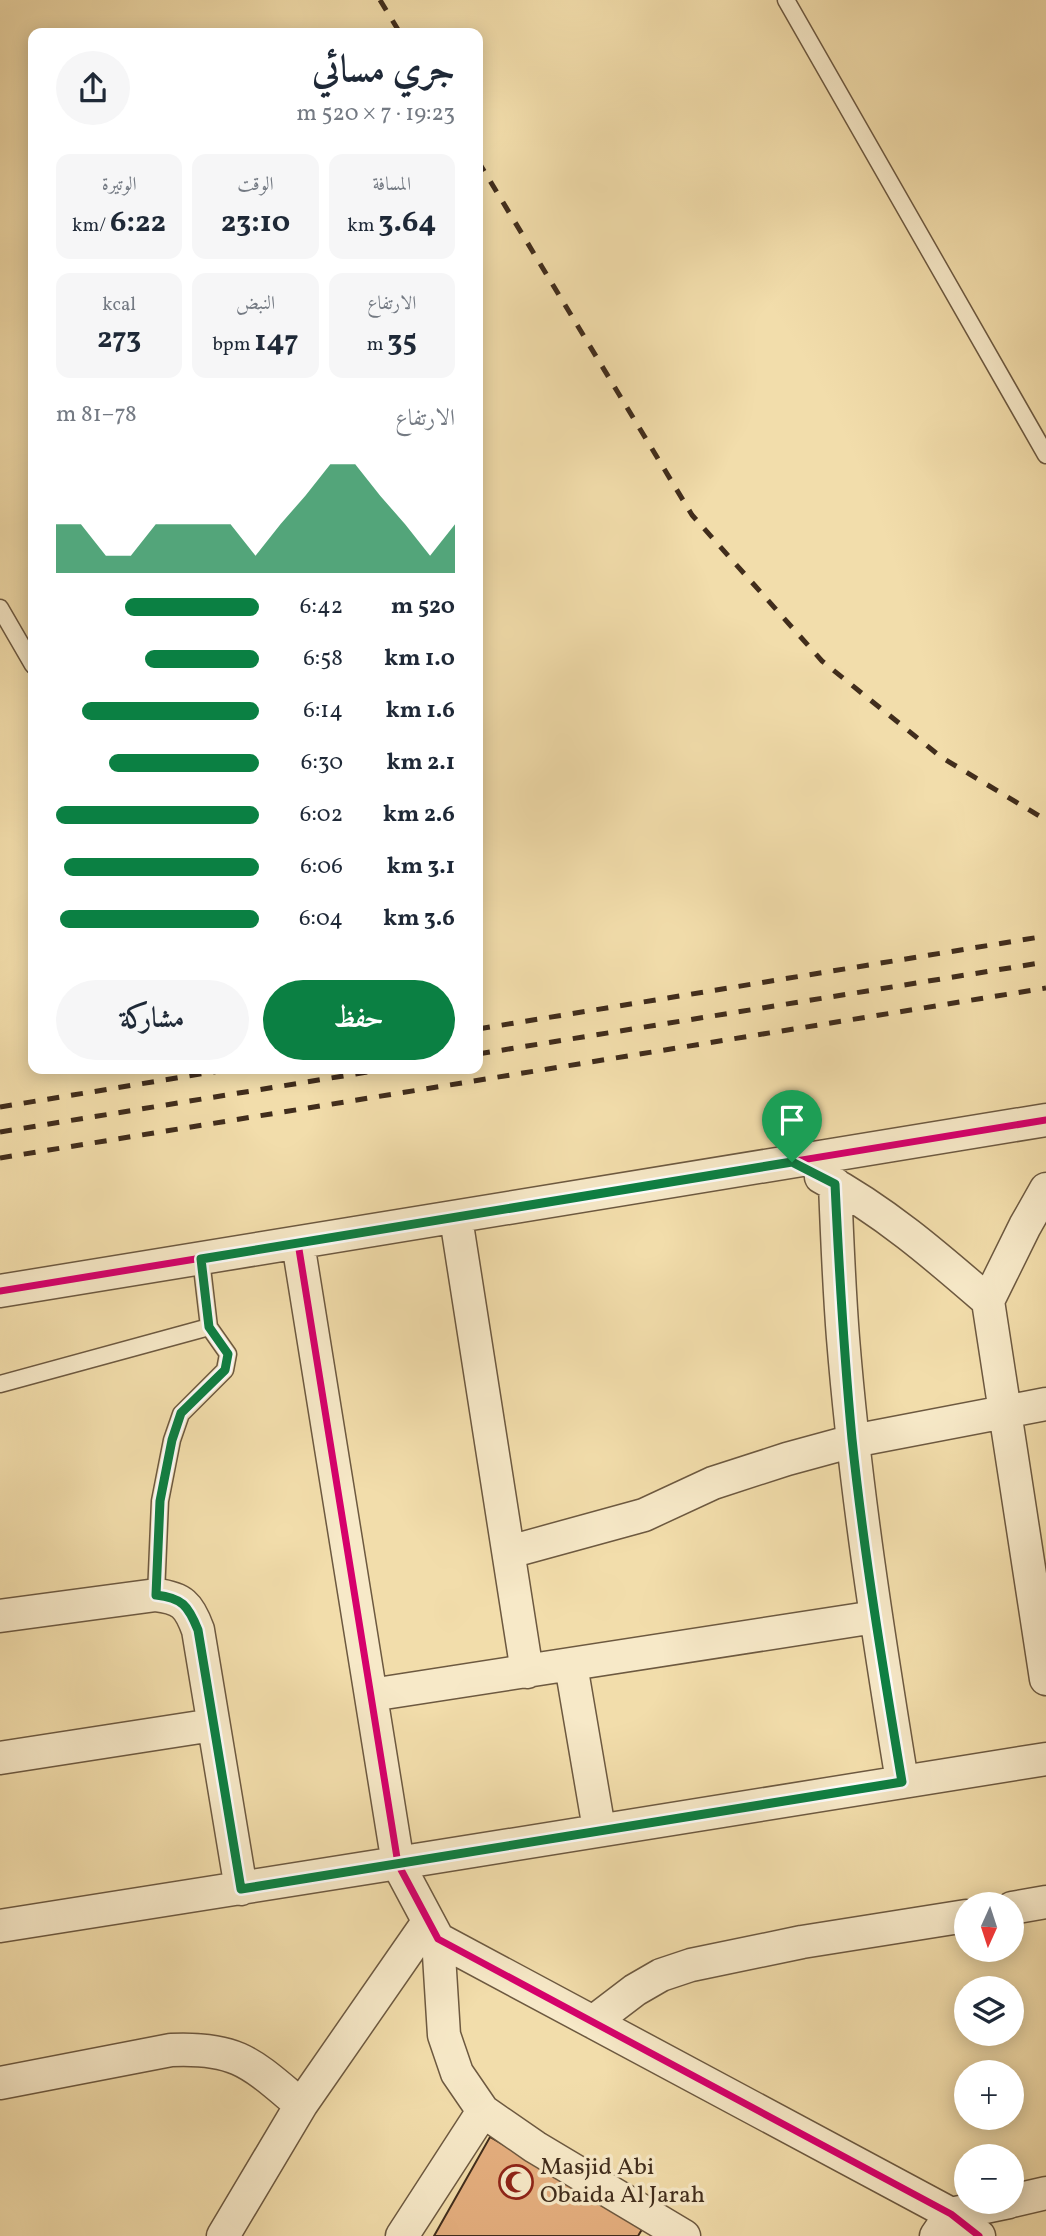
<!DOCTYPE html>
<html lang="ar">
<meta charset="utf-8">
<style>
:root{--surface:#fff;--page:#f6f6f7;--text:#1f2937;--muted:#747a83;--accent:#0b8043}
body{margin:0;font-family:Vollkorn,Amiri,serif;background:var(--page);color:var(--text);direction:rtl;height:100vh;display:flex;flex-direction:column;font-size:26px;white-space:nowrap}
*{box-sizing:border-box;margin:0}
p{font-size:23px;color:var(--muted)}
.icon{flex:none;width:38px;height:38px;fill:none;stroke:currentColor;stroke-width:2;stroke-linecap:round;stroke-linejoin:round}
.map{position:relative;flex:1;overflow:hidden;direction:ltr}
.details{position:absolute;left:28px;top:28px;width:455px;height:1046px;display:flex;flex-direction:column;background:var(--surface);border-radius:14px;box-shadow:0 4px 18px #0003;direction:rtl}
.details>*{flex:none}
.needle{width:46px;rotate:183deg}
.fabs{position:absolute;left:954px;top:1892px;display:grid;gap:14px}
.fabs a{display:grid;place-items:center;width:70px;height:70px;border-radius:50%;background:var(--surface);box-shadow:0 4px 18px #0003;font-size:35px}
.pin{position:absolute;display:grid;place-items:center;width:60px;height:60px;color:#fff;margin:-72px -30px;border-radius:50% 50% 50% 0;rotate:-45deg;box-shadow:0 0 7px #0007}
.pin .icon{rotate:45deg}
.round{display:grid;place-items:center;flex:none;width:74px;height:74px;border-radius:37px;background:var(--page)}
.headline{display:flex;align-items:center;justify-content:space-between;height:119px;padding:0 28px}
h1{font-size:38px;font-weight:700;line-height:52px}
.metrics{display:grid;grid-template-columns:repeat(3,1fr);gap:10px;height:119px;padding:7px 28px}
.metrics div{display:grid;align-content:center;border-radius:14px;background:var(--page);text-align:center}
.metrics b{font-size:30px;font-weight:700}
.metrics small{font-size:19px;font-weight:400}
.metrics p{font-size:19px}
.chart{height:196px;padding:14px 28px}
.chart p{display:flex;justify-content:space-between}
.chart svg{width:100%;height:126px;margin-top:7px;fill:var(--accent);opacity:.7}
.button{display:flex;gap:14px;margin-top:auto;padding:14px 28px}
.button a{flex:1;height:80px;border-radius:42px;background:var(--accent);color:#fff;font-size:28px;font-weight:700;line-height:80px;text-align:center}
.button a+a{background:var(--page);color:var(--text)}
ul{padding:0 28px;list-style:none;font-size:23px}
li{display:grid;grid-template-columns:112px 84px 1fr;align-items:center;height:52px}
li i{height:18px;border-radius:9px;background:var(--accent)}
.map>svg:first-child{display:block}
.building{fill:#e5af7f;stroke:#412d1c;stroke-width:2}
.lines{fill:none;stroke-linecap:round;stroke-linejoin:round}
.service-casing{stroke:#6d5940;stroke-width:19}
.minor-casing{stroke:#6d5940;stroke-width:35}
.service{stroke:#f7e9c8;stroke-width:16}
.minor{stroke:#f7e9c8;stroke-width:32}
.rail{stroke:#412d1c;stroke-width:5;stroke-dasharray:12 12;stroke-linecap:butt}
.cycleway-casing{stroke:#f7e9c8;stroke-width:11}
.cycleway{stroke:#d6006c;stroke-width:7}
.route-casing{stroke:#fff;stroke-width:14}
.route{stroke:#0b8043;stroke-width:9}
.labels{text-anchor:middle;dominant-baseline:central;stroke-width:7;stroke-linejoin:round;paint-order:stroke}
.poi-label{font-size:24px;fill:#412d1c;stroke:#f7e9c8;text-anchor:start}
</style>
<div class="map">
<svg width="1046" height="2236" viewBox="0 0 1046 2236">
<rect width="100%" height="100%" fill="#f2ddab"/>
<filter id="stains"><feTurbulence type="fractalNoise" baseFrequency=".00286" numOctaves="4"/><feColorMatrix values="0 0 0 0 .2 0 0 0 0 .09 0 0 0 0 .02 0 0 0 .5 -.17"/></filter>
<radialGradient id="worn" r=".72"><stop offset=".6" stop-color="#630" stop-opacity="0"/><stop offset="1" stop-color="#630" stop-opacity=".3"/></radialGradient>
<path class="building" d="M490,2137L644,2226L638,2236H434Z"/>
<g class="lines">
<g class="service-casing">
<path id="service" d="M786,0L1046,455
M0,608L33,665
M0,1384L209,1327
M156,1595L160,1501L172,1440L181,1414L225,1370L228,1354L209,1327L201,1259"/>
</g>
<g class="minor-casing">
<path id="minor" d="M821,1177C883,1210 935,1255 988,1301
M835,1184C837,1236 839,1287 843,1338C855,1487 878,1634 902,1781
M1046,1189L1025,1226L988,1301L1046,1679
M456,1218L527,1672
M298,1243L398,1864L438,1939L951,2214L979,2236
M0,1291L1046,1120
M509,1552L644,1515L713,1483L787,1459L853,1441L1046,1404
M0,1616L156,1595C182,1598 189,1605 198,1630L241,1889
M571,1665L599,1829
M371,1695L875,1617
M0,1758L213,1725
M1012,1908L1046,1902
M0,1926C349,1872 697,1814 1046,1759
M438,1939L444,2035L457,2073L483,2111L535,2147L684,2236
M593,2022L635,1990L661,1975L691,1965L802,1942L966,1916
M0,2083L171,2050C238,2047 252,2064 301,2105
M1012,2201L1046,2193
M223,2236L301,2105L428,1922
M402,2236L483,2111
M936,2236L951,2214L1009,2202"/>
</g>
<use href="#service" class="service"/>
<use href="#minor" class="minor"/>
<path class="rail" d="M380,0L400,33
M478,161L692,515L822,661L941,757L1046,820
M478,1029L1046,936
M478,1054L1046,962
M0,1107L231,1069
M0,1132L386,1069
M0,1158L1046,988"/>
<g class="cycleway-casing">
<path id="cycleway" d="M298,1243L398,1864L438,1939L951,2214L979,2236
M0,1291L1046,1120"/>
</g>
<use href="#cycleway" class="cycleway"/>
</g>
<g class="lines">
<g class="route-casing">
<path id="route" d="M792,1162L835,1184C839,1269 844,1354 852,1439C864,1554 883,1668 902,1782L241,1889L198,1630C188,1605 182,1598 156,1595L160,1501L172,1440L181,1413L225,1370L228,1354L209,1327L201,1259Z"/>
</g>
<use href="#route" class="route"/>
</g>
<defs>
<g id="mosque-ring" transform="scale(1.75)"><circle r="9.5" fill="#f7e9c8" stroke="#8f2418" stroke-width="1.5"/><path d="M3.5-4.9A6 6 0 1 0 3.5 4.9A5 5 0 1 1 3.5-4.9Z" fill="#8f2418"/></g>
</defs>
<g fill-rule="evenodd">
<use href="#mosque-ring" x="516" y="2182"/>
</g>
<g class="labels">
<g class="poi-label">
<text x="540" y="2168">Masjid Abi<tspan x="540" dy="28">Obaida Al Jarah</tspan></text>
</g>
</g>
<rect width="100%" height="100%" filter="url(#stains)"/>
<rect width="100%" height="100%" fill="url(#worn)"/>
</svg>
<div class="fabs">
<a><svg class="needle" viewBox="-14 -14 28 28"><path d="M0-13l5 13h-10z" fill="#e53935"/><path d="M0 13l5-13h-10z" fill="#747a83"/></svg></a>
<a><svg class="icon" aria-label="layers" viewBox="0 0 24 24"><path d="M12 4l9 5-9 5-9-5zM3 14l9 5 9-5"/></svg></a>
<a>+</a>
<a>−</a>
</div>
<div class="pin" style="left:792px;top:1162px;background:#1e9e55"><svg class="icon" aria-label="arrive" viewBox="0 0 24 24"><path d="M6 21V4h12l-3 4 3 4H6"/></svg></div>
<section class="details">
<div class="headline"><div><h1>جري مسائي</h1><p>19:23 · 7 × 520 m</p></div><a class="round"><svg class="icon" aria-label="share" viewBox="0 0 24 24"><path d="M12 15V3M7 8l5-5 5 5M5 13v7h14v-7"/></svg></a></div>
<div class="metrics">
<div><p>المسافة</p><b>3.64<small> km</small></b></div>
<div><p>الوقت</p><b>23:10</b></div>
<div><p>الوتيرة</p><b>6:22<small> /km</small></b></div>
</div>
<div class="metrics">
<div><p>الارتفاع</p><b>35<small> m</small></b></div>
<div><p>النبض</p><b>147<small> bpm</small></b></div>
<div><p>kcal</p><b>273</b></div>
</div>
<div class="chart"><p><span>الارتفاع</span>78–81 m</p>
<svg viewBox="0 0 160 44" preserveAspectRatio="none"><path d="M0 44V27L10 27L20 38L30 38L40 27L50 27L60 27L70 27L80 38L90 27L100 17L110 6L120 6L130 17L140 27L150 38L160 27V44z"/></svg>
</div>
<ul>
<li><b>520 m</b>6:42<i style="width:66%"></i></li>
<li><b>1.0 km</b>6:58<i style="width:56%"></i></li>
<li><b>1.6 km</b>6:14<i style="width:87%"></i></li>
<li><b>2.1 km</b>6:30<i style="width:74%"></i></li>
<li><b>2.6 km</b>6:02<i style="width:100%"></i></li>
<li><b>3.1 km</b>6:06<i style="width:96%"></i></li>
<li><b>3.6 km</b>6:04<i style="width:98%"></i></li>
</ul>
<div class="button"><a>حفظ</a><a>مشاركة</a></div>
</section>
</div>
